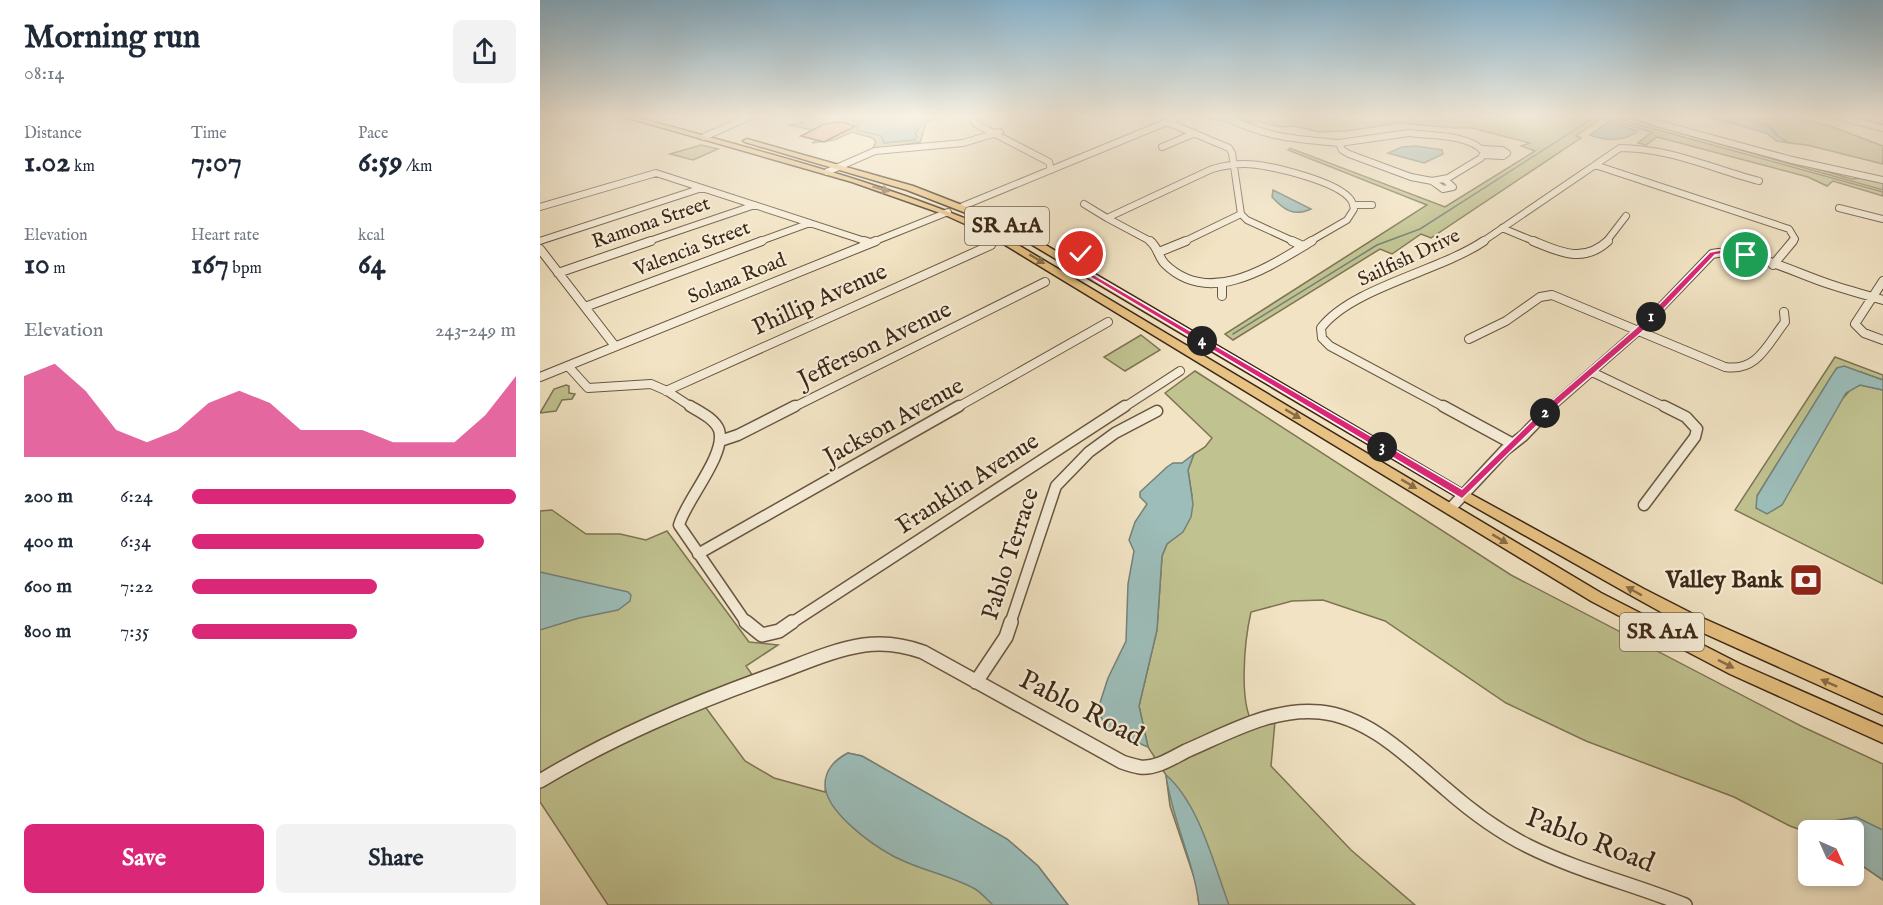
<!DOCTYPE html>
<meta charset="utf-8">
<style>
:root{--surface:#fff;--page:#f2f2f3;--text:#1f2937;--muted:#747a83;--accent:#db2777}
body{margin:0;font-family:"IM FELL English",serif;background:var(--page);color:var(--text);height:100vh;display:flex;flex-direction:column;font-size:22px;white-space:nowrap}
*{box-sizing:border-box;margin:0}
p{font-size:20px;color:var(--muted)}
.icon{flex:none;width:33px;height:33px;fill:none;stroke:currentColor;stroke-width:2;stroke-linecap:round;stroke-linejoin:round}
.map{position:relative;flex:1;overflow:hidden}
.side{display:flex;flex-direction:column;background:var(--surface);width:540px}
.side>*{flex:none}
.needle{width:39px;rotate:135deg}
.fabs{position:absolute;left:1258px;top:820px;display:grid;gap:12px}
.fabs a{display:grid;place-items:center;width:66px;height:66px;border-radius:9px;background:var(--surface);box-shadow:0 3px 9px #0003;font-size:30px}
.pin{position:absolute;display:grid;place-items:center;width:51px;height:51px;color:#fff;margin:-26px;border:3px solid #fff;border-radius:50%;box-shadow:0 2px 6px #0007}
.km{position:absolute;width:30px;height:30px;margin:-15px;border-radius:50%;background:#222;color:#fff;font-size:16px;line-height:30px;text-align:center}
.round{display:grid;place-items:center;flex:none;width:63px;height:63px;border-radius:9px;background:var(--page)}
.overview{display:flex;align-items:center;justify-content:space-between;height:102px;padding:0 24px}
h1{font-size:33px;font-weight:800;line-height:45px}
.metrics{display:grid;grid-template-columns:repeat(3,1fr);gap:9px;height:102px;padding:6px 24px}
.metrics div{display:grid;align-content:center}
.metrics b{font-size:30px;font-weight:800}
.metrics small{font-size:16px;font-weight:400}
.metrics p{font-size:16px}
.chart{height:168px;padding:12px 24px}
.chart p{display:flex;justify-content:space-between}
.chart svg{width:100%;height:108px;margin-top:6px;fill:var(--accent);opacity:.7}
.cta{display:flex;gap:12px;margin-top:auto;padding:12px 24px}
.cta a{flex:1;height:69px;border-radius:9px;background:var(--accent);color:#fff;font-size:24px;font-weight:800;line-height:69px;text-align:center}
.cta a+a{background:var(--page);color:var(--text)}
ul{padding:0 24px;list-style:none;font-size:20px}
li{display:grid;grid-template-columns:96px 72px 1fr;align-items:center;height:45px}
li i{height:15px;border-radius:8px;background:var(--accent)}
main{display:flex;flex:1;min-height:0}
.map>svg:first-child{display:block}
.green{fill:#c0c290;stroke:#7e7453;stroke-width:1.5}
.water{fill:#9cbdb9;stroke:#768178;stroke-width:1.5}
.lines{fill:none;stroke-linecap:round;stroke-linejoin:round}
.stream{stroke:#768178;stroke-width:1.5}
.building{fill:#e0a17c;stroke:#3c2716;stroke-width:1.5}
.minor-far3-casing{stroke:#695641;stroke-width:8}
.minor-far2-casing{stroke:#695641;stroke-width:10}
.minor-far1-casing{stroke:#695641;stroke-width:13}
.minor-casing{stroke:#695641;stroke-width:16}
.major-casing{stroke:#3c2716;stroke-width:3}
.minor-far3{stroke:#f6edd8;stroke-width:6}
.minor-far2{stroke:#f6edd8;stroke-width:8}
.minor-far1{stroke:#f6edd8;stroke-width:10}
.minor{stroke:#f6edd8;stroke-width:13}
.major{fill:#e8c282;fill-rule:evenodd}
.oneway{fill:#896d47}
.route{fill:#db2777;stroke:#fff;stroke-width:1.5}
.labels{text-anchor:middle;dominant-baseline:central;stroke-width:4.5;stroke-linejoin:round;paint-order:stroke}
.far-street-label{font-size:20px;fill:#3c2716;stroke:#f6edd8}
.shield{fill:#f6edd8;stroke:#746250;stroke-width:1.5}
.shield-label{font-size:22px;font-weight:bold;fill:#3c2716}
.street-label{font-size:24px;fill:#3c2716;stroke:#f6edd8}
.poi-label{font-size:24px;font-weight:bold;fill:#3c2716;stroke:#f6edd8;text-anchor:end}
.near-street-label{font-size:28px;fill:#3c2716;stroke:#f6edd8}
</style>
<main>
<section class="side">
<div class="overview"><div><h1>Morning run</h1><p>08:14</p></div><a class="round"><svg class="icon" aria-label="share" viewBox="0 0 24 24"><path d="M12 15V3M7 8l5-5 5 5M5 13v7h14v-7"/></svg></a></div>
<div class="metrics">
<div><p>Distance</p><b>1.02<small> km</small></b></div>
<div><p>Time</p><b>7:07</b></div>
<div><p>Pace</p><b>6:59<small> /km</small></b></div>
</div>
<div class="metrics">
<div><p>Elevation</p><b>10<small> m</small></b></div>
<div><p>Heart rate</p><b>167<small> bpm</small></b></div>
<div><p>kcal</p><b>64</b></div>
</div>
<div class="chart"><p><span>Elevation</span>243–249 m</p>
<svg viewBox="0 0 160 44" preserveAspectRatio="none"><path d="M0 44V11L10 6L20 17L30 33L40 38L50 33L60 22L70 17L80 22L90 33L100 33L110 33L120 38L130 38L140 38L150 27L160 11V44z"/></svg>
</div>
<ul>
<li><b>200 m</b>6:24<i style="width:100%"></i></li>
<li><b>400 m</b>6:34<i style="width:90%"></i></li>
<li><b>600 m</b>7:22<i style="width:57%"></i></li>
<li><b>800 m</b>7:35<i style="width:51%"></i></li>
</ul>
<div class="cta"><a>Save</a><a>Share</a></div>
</section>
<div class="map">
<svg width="1343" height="905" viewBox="0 0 1343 905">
<rect width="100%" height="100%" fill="#f1e3c3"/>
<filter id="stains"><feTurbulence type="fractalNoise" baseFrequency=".00333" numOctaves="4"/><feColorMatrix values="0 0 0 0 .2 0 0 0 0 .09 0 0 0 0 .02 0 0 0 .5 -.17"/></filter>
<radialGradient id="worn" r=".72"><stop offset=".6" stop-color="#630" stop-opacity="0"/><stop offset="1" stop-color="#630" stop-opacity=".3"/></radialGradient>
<path class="green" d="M263,115H409L410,116L387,121L380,142L337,149L333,148L336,142L333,138L312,132L294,140L272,143L277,140L261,136L273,130L249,125L262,123V119L258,116Z
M692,115H1064L1343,192V196L1293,181L1287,186L1268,177L1117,137L1106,145L1098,143L1112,132L1062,118L1036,136L1041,138L891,238L881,234L852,254L840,249L693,340L685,334L887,205L748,150L750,148L905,207L995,151L981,146L990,143L932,128H916L859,123L806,131L779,132L755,126L740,127L718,121L705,122Z
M1075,115H1092L1312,179L1323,178L1343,182V190Z
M1187,115H1246L1290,126L1343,146V164L1267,145L1250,143L1237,136L1233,129L1223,124Z
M161,145L178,149L153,160L130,154Z
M601,335L620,350L585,371L564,357Z
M1295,357L1343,375V380L1321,372L1297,368L1217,496L1312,388L1320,385L1343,390V584L1195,510Z
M655,371L971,575L1263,727L1343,764V880L1314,860V831H1269V833L1250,826L1194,797L1046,741L966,703L845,621L783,600L752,601L711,612C705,638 697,708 716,728L735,721L731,766L811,850L875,905H659L657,886L630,806L626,775L608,747L599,706L617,630L622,556L627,544L643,531L652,496L648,470L654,454L665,447L672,438L625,393Z
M26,385L29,386V393L35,394L32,399L22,400L16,411L0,413L14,389Z
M12,510L46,534H80L106,540L127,531L209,642L238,645L206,666L213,676L161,701L205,761L234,778L285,792C287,773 290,762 308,753L322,756L467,839L498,866L528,905H68L0,802V511Z"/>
<path class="water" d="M306,115H369L381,118L383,122L375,134L377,136L375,140L344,143L341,136L316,130L321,123L300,118Z
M1161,115H1187L1217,122L1228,126L1237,136L1250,143L1237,141L1226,133Z
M1068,122L1098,131C1084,142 1067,141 1050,135Z
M876,146L902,150L903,154L884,163L848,153L862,147Z
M733,190L771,209C754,217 744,210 732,197Z
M1304,366L1343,380V390L1320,385L1306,393L1242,505L1227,514L1216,508L1217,496L1292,375L1297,368Z
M654,454L648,470L653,504L651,517L643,532L627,544L622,556L617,630L599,706L608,747L572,732L564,724L558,709L568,678L586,641L588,584L594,551L589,540L595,522L607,504L600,497V492L627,467L633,463H642Z
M0,572L88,592L91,595L90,601L78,610L39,618L0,630Z
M308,753L322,756L467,839L498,866L528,905H453C447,900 442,893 435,889C410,875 379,870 353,856C331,844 286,812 285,785C285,769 295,760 308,753Z
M626,775C659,803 674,865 689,905H659C654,861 632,820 626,775Z
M1316,817L1343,830V880L1314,860V831H1285L1288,822Z"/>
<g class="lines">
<path class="stream" d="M693,334L837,245L880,229L1058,115"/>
</g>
<path class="building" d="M301,122L316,126L284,142L261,136L284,124Z"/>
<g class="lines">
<g class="minor-far3-casing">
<path id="minor-far3" d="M437,115L433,120L436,124L509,162L511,170
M671,115L686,118
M682,115C723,137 753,139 799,143
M1096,115L1116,123L1252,160L1343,180
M1293,115L1343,128
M627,122L689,148L692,153L701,214L707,220L755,242
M869,133C891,136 929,134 944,152L941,158L908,178L892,181L871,177L809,154L802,150L799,143Z
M164,137L213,115
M622,147L655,133
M942,149L962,150L967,153L963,156L943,155
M1055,165L1249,229L1255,239L1252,242
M287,172L335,151L423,143L460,132
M892,181L903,189L913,187L904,179
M544,204L567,218
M814,205H832
M423,206L644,115
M0,207L116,173L328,242
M1299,208L1343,219
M567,218L612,242
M567,218L672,169C683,166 693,164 705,164C727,164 798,181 811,200C813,203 813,206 814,209L807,220L769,242
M962,228L996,242
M0,241L162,188
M106,242L215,205
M218,242L270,223
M333,242L408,212
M643,242L701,214
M942,242L1080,148C1129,148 1173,169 1219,181
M1066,242L1086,216"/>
</g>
<g class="minor-far2-casing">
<path id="minor-far2" d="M324,241L330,243
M610,241C618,247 618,257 625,264C670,308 730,266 772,241
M752,241L763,246
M993,241C1020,252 1043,264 1068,241
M0,249L75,346
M619,252L646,241
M527,261L552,249
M1233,265L1253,241
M18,273L111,241
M1343,281L1315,324L1324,333L1343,340
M682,283V296
M45,307L222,241
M929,339L966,321L1000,297L1012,295L1185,367C1217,372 1227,345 1245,322L1244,312
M28,366L48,388L111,384L127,391L153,408
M1052,372L1127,408
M0,377L336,241
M126,391L451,245
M252,408L505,282
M416,408L568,322
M583,408L640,371
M906,408L790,346L782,338L781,328C811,288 900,271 944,241
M1010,408L1099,330L1172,254C1207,247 1255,273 1289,284C1307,290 1325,295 1343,300"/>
</g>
<g class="minor-far1-casing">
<path id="minor-far1" d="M150,406C160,412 175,419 179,430C187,454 146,500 139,525L207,624
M903,406L973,444
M180,441L198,435L255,406
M1104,505L1155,437L1157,429L1146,417L1124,406
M910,509L965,450L983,436L1012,406
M158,554L419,406
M250,624L585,406
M470,624L516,486L549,452L575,433L617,411"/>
</g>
<g class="minor-casing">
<path id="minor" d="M206,622L222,635L239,631L252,622
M436,682L466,637L471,622
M0,781C73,737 149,705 229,676C260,665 291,650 324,645C345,642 364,645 383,652L582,762C588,764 594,766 600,767C616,769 632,758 646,751C688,733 733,707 780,712C830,717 870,759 906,789C931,811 958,831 988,846C1038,871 1093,884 1145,905"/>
</g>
<g class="major-casing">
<path id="major" d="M78,115H88C211,149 335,179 453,230L1061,593L1200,664L1343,727V743L1190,674L1051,601L447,234L403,214L312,182Z
M207,139L373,186L468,223L927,492L1104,589L1151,613L1343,698V714L1141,623L1094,597L919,498L462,227L367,190L205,142L203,141Z"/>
</g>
<use href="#minor-far3" class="minor-far3"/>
<use href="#minor-far2" class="minor-far2"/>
<use href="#minor-far1" class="minor-far1"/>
<use href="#minor" class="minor"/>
<use href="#major" class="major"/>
</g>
<defs><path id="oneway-solid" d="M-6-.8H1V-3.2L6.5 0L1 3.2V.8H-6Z" transform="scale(1.5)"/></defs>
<g class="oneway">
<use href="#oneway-solid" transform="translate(341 189) rotate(17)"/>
<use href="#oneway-solid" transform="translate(497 259) rotate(31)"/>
<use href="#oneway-solid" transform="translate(753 414) rotate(31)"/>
<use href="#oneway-solid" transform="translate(869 484) rotate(31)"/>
<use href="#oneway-solid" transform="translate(960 539) rotate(31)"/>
<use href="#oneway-solid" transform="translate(1094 591) rotate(-151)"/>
<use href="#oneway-solid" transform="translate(1186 664) rotate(27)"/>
<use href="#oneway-solid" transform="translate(1289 683) rotate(-156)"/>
</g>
<linearGradient id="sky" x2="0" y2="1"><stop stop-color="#89b8d5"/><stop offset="0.48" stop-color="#f9f2e4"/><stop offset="1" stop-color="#f9f2e4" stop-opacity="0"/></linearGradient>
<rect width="1343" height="242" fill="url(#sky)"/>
<path class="route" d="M1186,249L1210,255L1206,258L1186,253L1175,255L1102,332L1021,402L922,499L523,261L539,253H544V256L532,262L922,489L1015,398L1096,328L1170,252Z"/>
<defs>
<g id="bank-square" transform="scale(1.725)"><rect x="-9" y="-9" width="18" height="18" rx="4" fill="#8f2418" stroke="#f6edd8"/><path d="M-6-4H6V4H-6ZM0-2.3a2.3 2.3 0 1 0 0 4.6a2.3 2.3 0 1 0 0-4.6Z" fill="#fff"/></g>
</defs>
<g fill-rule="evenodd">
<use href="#bank-square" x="1266" y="580"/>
</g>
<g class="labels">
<g class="far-street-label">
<text transform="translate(111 223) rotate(-19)">Ramona Street</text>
<text transform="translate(152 249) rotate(-21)">Valencia Street</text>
<text transform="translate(869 258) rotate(-25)">Sailfish Drive</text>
<text transform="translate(197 279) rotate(-22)">Solana Road</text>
</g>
<g class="shield">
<rect x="425" y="207" width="84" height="38" rx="4.5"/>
<rect x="1080" y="613" width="84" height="38" rx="4.5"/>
</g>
<g class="shield-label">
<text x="467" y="226">SR A1A</text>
<text x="1122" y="632">SR A1A</text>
</g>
<g class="street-label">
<text transform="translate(280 300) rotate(-24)">Phillip Avenue</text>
<text transform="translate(335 345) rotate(-26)">Jefferson Avenue</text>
<text transform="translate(354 422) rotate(-29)">Jackson Avenue</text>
<text transform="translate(428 484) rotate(-33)">Franklin Avenue</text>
<text transform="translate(471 554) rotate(-72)">Pablo Terrace</text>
</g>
<g class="poi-label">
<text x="1243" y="580">Valley Bank</text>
</g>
<g class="near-street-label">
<text transform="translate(541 709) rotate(27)">Pablo Road</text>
<text transform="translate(1050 841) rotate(21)">Pablo Road</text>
</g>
</g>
<rect width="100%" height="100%" filter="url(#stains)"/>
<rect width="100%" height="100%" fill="url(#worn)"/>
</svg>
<div class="fabs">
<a><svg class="needle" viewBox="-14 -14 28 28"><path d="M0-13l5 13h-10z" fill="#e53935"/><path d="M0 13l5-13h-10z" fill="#747a83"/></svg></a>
</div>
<div class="pin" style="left:1206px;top:255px;background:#1e9e55"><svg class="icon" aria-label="arrive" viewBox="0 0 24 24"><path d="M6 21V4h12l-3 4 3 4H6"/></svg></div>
<div class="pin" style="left:541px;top:254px;background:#d93025"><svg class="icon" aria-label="check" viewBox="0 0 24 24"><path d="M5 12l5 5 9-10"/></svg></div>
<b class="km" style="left:1111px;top:317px">1</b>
<b class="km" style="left:1005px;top:413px">2</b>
<b class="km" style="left:842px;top:447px">3</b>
<b class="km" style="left:662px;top:341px">4</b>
</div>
</main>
